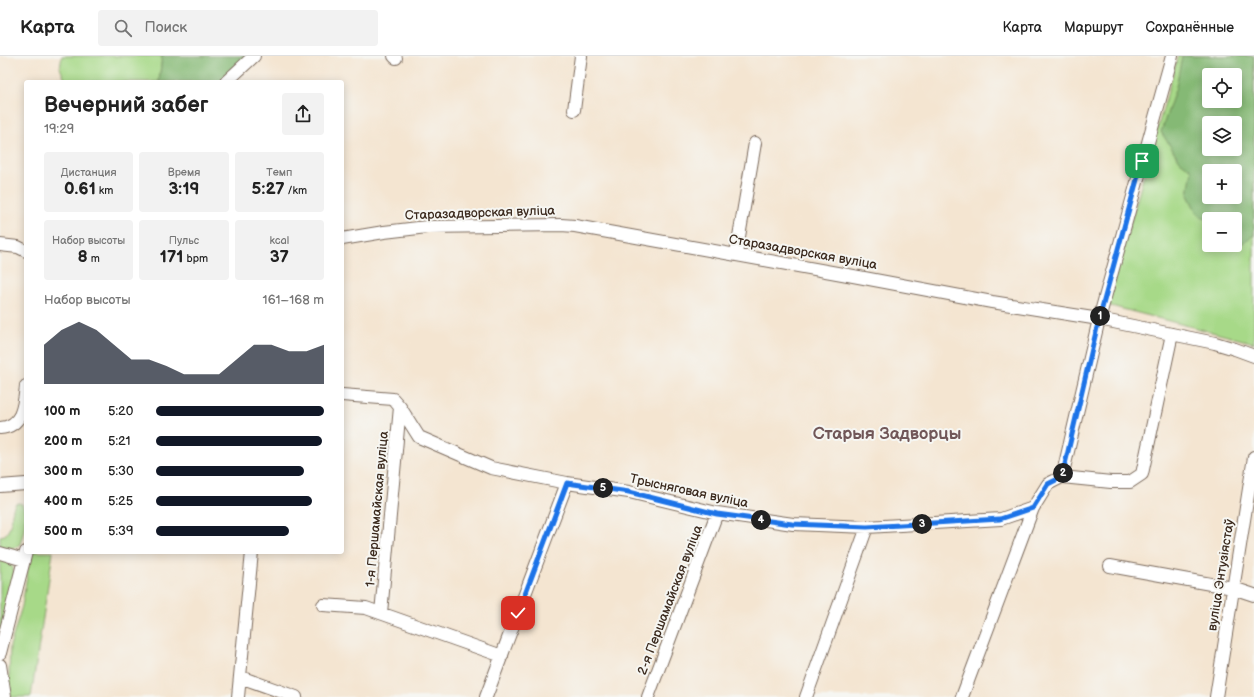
<!DOCTYPE html>
<html lang="ru">
<meta charset="utf-8">
<style>
:root{--surface:#fff;--page:#f2f2f2;--text:#222;--muted:#767676;--line:#e0e0e0;--accent:#111827}
body{margin:0;font-family:"Balsamiq Sans",sans-serif;background:var(--page);color:var(--text);height:100vh;display:flex;flex-direction:column;font-size:15px;white-space:nowrap}
*{box-sizing:border-box;margin:0}
p{font-size:13px;color:var(--muted)}
.icon{flex:none;width:22px;height:22px;fill:none;stroke:currentColor;stroke-width:2;stroke-linecap:round;stroke-linejoin:round}
.map{position:relative;flex:1;overflow:hidden}
.sheet{position:absolute;left:24px;top:24px;width:320px;height:474px;display:flex;flex-direction:column;background:var(--surface);border-radius:4px;box-shadow:0 2px 10px #0003}
.sheet>*{flex:none}
.fabs{position:absolute;left:1202px;top:12px;display:grid;gap:8px}
.fabs a{display:grid;place-items:center;width:40px;height:40px;border-radius:4px;background:var(--surface);box-shadow:0 2px 10px #0003;font-size:20px}
.pin{position:absolute;display:grid;place-items:center;width:34px;height:34px;color:#fff;margin:-17px;border-radius:8px;box-shadow:0 2px 6px #0006}
.km{position:absolute;width:20px;height:20px;margin:-10px;border-radius:50%;background:#222;color:#fff;font-size:11px;line-height:20px;text-align:center}
.round{display:grid;place-items:center;flex:none;width:42px;height:42px;border-radius:4px;background:var(--page)}
.overview{display:flex;align-items:center;justify-content:space-between;height:68px;padding:0 20px}
h1{font-size:22px;font-weight:700;line-height:30px}
.metrics{display:grid;grid-template-columns:repeat(3,1fr);gap:6px;height:68px;padding:4px 20px}
.metrics div{display:grid;align-content:center;border-radius:4px;background:var(--page);text-align:center}
.metrics b{font-size:17px;font-weight:700}
.metrics small{font-size:11px;font-weight:400}
.metrics p{font-size:11px}
.chart{height:112px;padding:8px 20px}
.chart p{display:flex;justify-content:space-between}
.chart svg{width:100%;height:72px;margin-top:4px;fill:var(--accent);opacity:.7}
ul{padding:0 20px;list-style:none;font-size:13px}
li{display:grid;grid-template-columns:64px 48px 1fr;align-items:center;height:30px}
li i{height:10px;border-radius:5px;background:var(--accent)}
header{display:flex;align-items:center;gap:24px;box-sizing:border-box;height:56px;padding:0 20px;background:var(--surface);border-bottom:1px solid var(--line)}
header strong{font-size:19px}
nav{display:flex;gap:22px;margin-inline-start:auto;font-size:14px}
.search{width:280px;height:36px;background:var(--page);display:flex;align-items:center;gap:10px;box-sizing:border-box;padding:0 14px;border-radius:4px;color:var(--muted);font-size:15px}
.map>svg:first-child{display:block}
.green{fill:#a7d988;stroke:#718253;fill-rule:evenodd}
.forest{fill:#85b974;stroke:#607249;fill-rule:evenodd}
.lines{fill:none;stroke-linecap:round;stroke-linejoin:round}
.minor-casing{stroke:#7c6b5d;stroke-width:14}
.minor{stroke:#fff;stroke-width:12}
.route-casing{stroke:#fff;stroke-width:8}
.route{stroke:#1a73e8;stroke-width:5}
.labels{text-anchor:middle;dominant-baseline:central;stroke-width:4;stroke-linejoin:round;paint-order:stroke}
.street-label{font-size:13px;fill:#3b2a1e;stroke:#f6f6f2}
.district-label{font-size:17px;font-weight:bold;fill:#715758;stroke:#f6f6f2}
</style>
<header>
<strong>Карта</strong>
<div class="search"><svg class="icon" aria-label="search" viewBox="0 0 24 24"><circle cx="10" cy="10" r="6"/><path d="M15 15l6 6"/></svg>Поиск</div>
<nav><a>Карта</a><a>Маршрут</a><a>Сохранённые</a></nav>
</header>
<div class="map">
<svg width="1254" height="641" viewBox="0 0 1254 641">
<rect width="100%" height="100%" fill="#f6f6f2"/>
<filter id="ink" filterUnits="userSpaceOnUse"><feTurbulence type="fractalNoise" baseFrequency=".025" numOctaves="2"/><feDisplacementMap in="SourceGraphic" scale="8" xChannelSelector="R" yChannelSelector="G"/><feConvolveMatrix kernelMatrix="1 2 1 2 8 2 1 2 1" color-interpolation-filters="sRGB"/></filter>
<filter id="wash" filterUnits="userSpaceOnUse"><feTurbulence type="fractalNoise" baseFrequency=".012" numOctaves="4" result="noise"/><feDisplacementMap in="SourceGraphic" scale="16" xChannelSelector="R" yChannelSelector="G"/><feGaussianBlur stdDeviation="0.9" result="paint"/><feColorMatrix in="noise" values="0 0 0 0 0 0 0 0 0 0 0 0 0 0 0 0 0 1.4 0 .05"/><feComposite in="paint" operator="in"/></filter>
<g filter="url(#wash)">
<rect width="100%" height="100%" fill="#f4e5d1"/>
<path class="green" d="M62,0H162L159,26H66L60,12Z
M1178,0H1254V287L1107,249ZM1209,19H1235V45H1209ZM1209,67H1235V93H1209ZM1209,115H1235V141H1209ZM1209,163H1235V189H1209Z
M18,447L22,448C28,458 24,477 20,488C14,494 7,492 0,490V480L5,479C13,472 10,457 15,448Z
M33,496H53L31,641H11L9,621L10,590L22,550L28,513Z
M0,502C8,505 13,508 14,517L0,581Z"/>
<path class="forest" d="M162,0H249L221,26H159Z
M1182,0H1254V179L1240,189L1235,185V163H1209V166L1197,157L1188,139L1192,114L1180,105L1161,76L1176,31ZM1209,19H1235V45H1209ZM1209,67H1235V93H1209ZM1209,115H1235V141H1209Z"/>
</g>
<g filter="url(#ink)">
<g class="lines">
<g class="minor-casing">
<path id="minor" d="M394,0L396,2
M226,26L254,0
M574,54L581,0
M342,183L384,176L427,171L561,169L575,170L848,219L992,246L1099,263L1215,287L1235,293L1254,300
M0,189L18,191L26,195
M736,198L755,87
M342,339L393,343L400,351L419,381L491,412L567,427L629,436L717,457L793,468L867,471L1001,463L1033,452
M0,372C23,371 24,348 26,330
M1062,421L1099,263L1172,0
M0,430L26,428
M0,497L24,504
M1110,510L1233,532L1254,539
M323,549L366,552L502,600
M381,557L400,351
M0,597L26,496
M0,609L5,641
M240,621L296,641
M238,641L252,496
M486,641L567,427
M648,641L717,457
M806,641L867,471
M962,641L1033,452L1048,428L1062,421L1111,426H1130L1142,418L1172,278
M1216,641L1254,401"/>
</g>
<use href="#minor" class="minor"/>
</g>
</g>
<g class="lines" filter="url(#ink)">
<g class="route-casing">
<path id="route" d="M518,557L567,427L629,436L717,458L792,468L867,471L1000,463L1033,452L1048,428L1062,421L1099,263L1142,105"/>
</g>
<use href="#route" class="route"/>
</g>
<g class="labels">
<g class="street-label">
<text transform="translate(480 157) rotate(-2)">Старазадворская вуліца</text>
<text transform="translate(803 196) rotate(10)">Старазадворская вуліца</text>
<text transform="translate(689 435) rotate(12)">Трысняговая вуліца</text>
<text transform="translate(377 453) rotate(-85)">1-я Першамайская вуліца</text>
<text transform="translate(1221 519) rotate(-81)">вуліца Энтузіястаў</text>
<text transform="translate(670 544) rotate(-69)">2-я Першамайская вуліца</text>
</g>
<g class="district-label">
<text x="887" y="378">Старыя Задворцы</text>
</g>
</g>
</svg>
<div class="fabs">
<a><svg class="icon" aria-label="locate" viewBox="0 0 24 24"><circle cx="12" cy="12" r="6"/><path d="M12 2v4M12 18v4M2 12h4M18 12h4"/></svg></a>
<a><svg class="icon" aria-label="layers" viewBox="0 0 24 24"><path d="M12 4l9 5-9 5-9-5zM3 14l9 5 9-5"/></svg></a>
<a>+</a>
<a>−</a>
</div>
<div class="pin" style="left:1142px;top:105px;background:#1e9e55"><svg class="icon" aria-label="arrive" viewBox="0 0 24 24"><path d="M6 21V4h12l-3 4 3 4H6"/></svg></div>
<div class="pin" style="left:518px;top:557px;background:#d93025"><svg class="icon" aria-label="check" viewBox="0 0 24 24"><path d="M5 12l5 5 9-10"/></svg></div>
<b class="km" style="left:1100px;top:260px">1</b>
<b class="km" style="left:1063px;top:417px">2</b>
<b class="km" style="left:922px;top:468px">3</b>
<b class="km" style="left:761px;top:464px">4</b>
<b class="km" style="left:603px;top:432px">5</b>
<section class="sheet">
<div class="overview"><div><h1>Вечерний забег</h1><p>19:29</p></div><a class="round"><svg class="icon" aria-label="share" viewBox="0 0 24 24"><path d="M12 15V3M7 8l5-5 5 5M5 13v7h14v-7"/></svg></a></div>
<div class="metrics">
<div><p>Дистанция</p><b>0.61<small> km</small></b></div>
<div><p>Время</p><b>3:19</b></div>
<div><p>Темп</p><b>5:27<small> /km</small></b></div>
</div>
<div class="metrics">
<div><p>Набор высоты</p><b>8<small> m</small></b></div>
<div><p>Пульс</p><b>171<small> bpm</small></b></div>
<div><p>kcal</p><b>37</b></div>
</div>
<div class="chart"><p><span>Набор высоты</span>161–168 m</p>
<svg viewBox="0 0 160 44" preserveAspectRatio="none"><path d="M0 44V20L10 11L20 6L30 11L40 20L50 29L60 29L70 33L80 38L90 38L100 38L110 29L120 20L130 20L140 24L150 24L160 20V44z"/></svg>
</div>
<ul>
<li><b>100 m</b>5:20<i style="width:100%"></i></li>
<li><b>200 m</b>5:21<i style="width:99%"></i></li>
<li><b>300 m</b>5:30<i style="width:88%"></i></li>
<li><b>400 m</b>5:25<i style="width:93%"></i></li>
<li><b>500 m</b>5:39<i style="width:79%"></i></li>
</ul>
</section>
</div>
